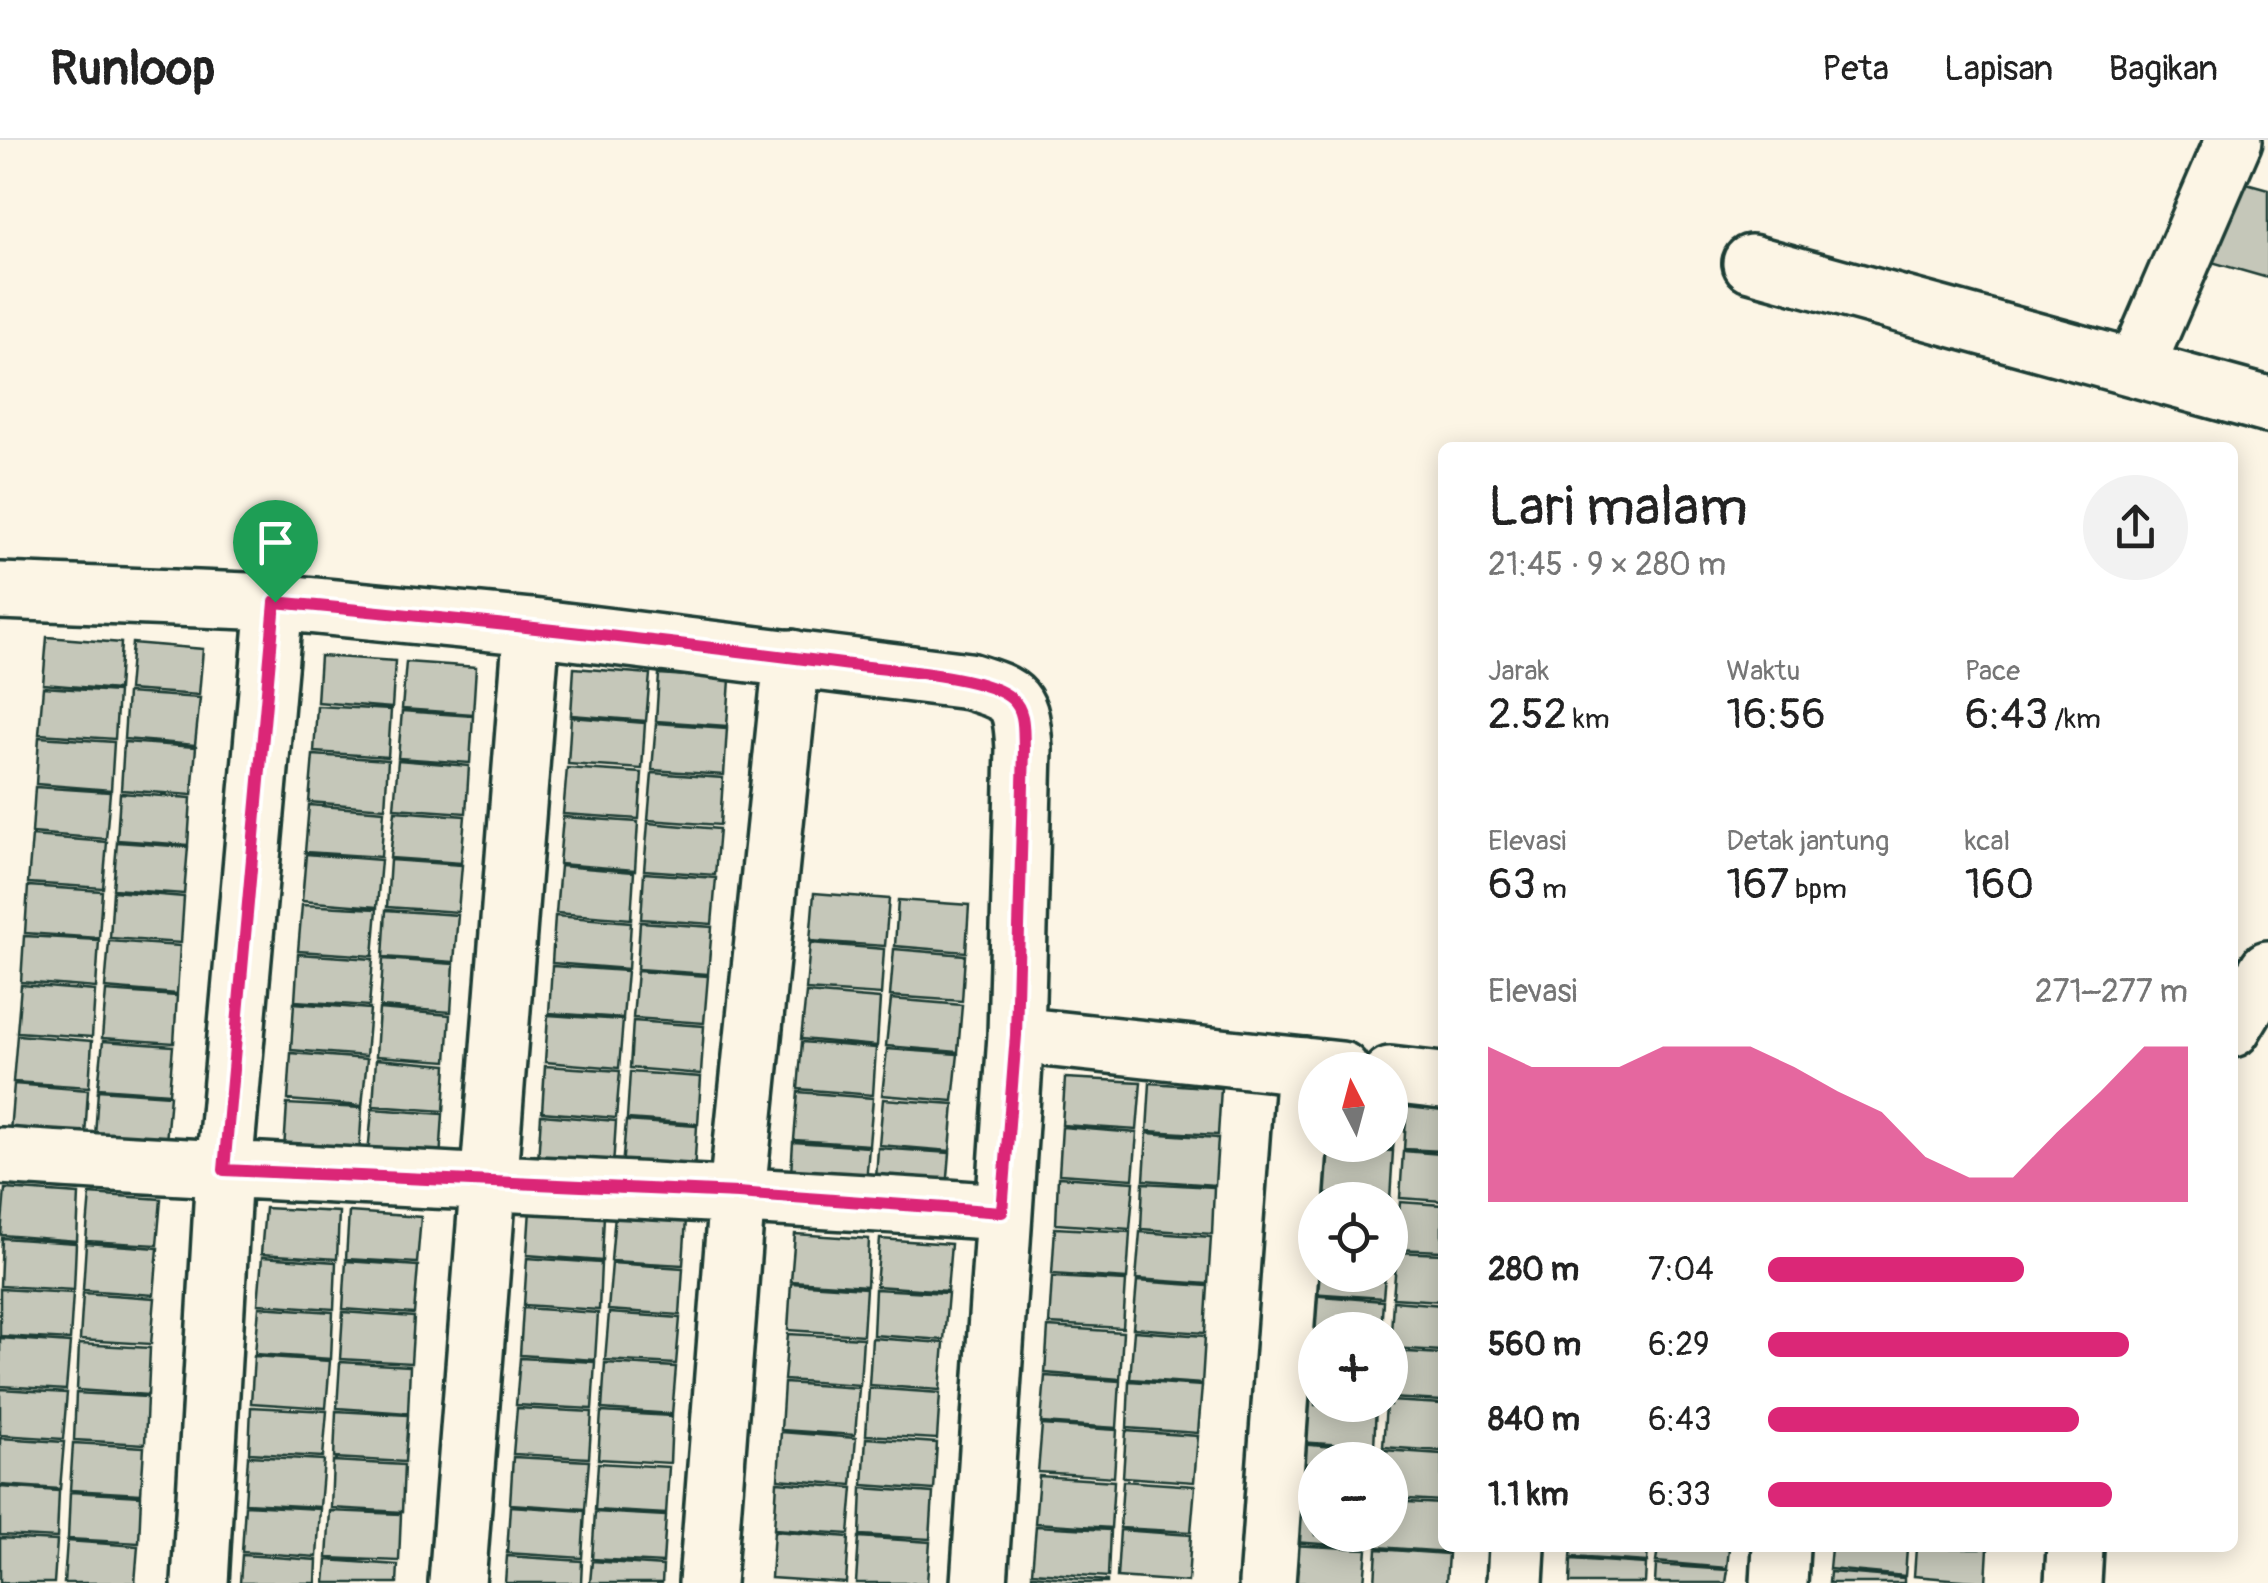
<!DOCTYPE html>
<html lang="id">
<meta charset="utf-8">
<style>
:root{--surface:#fff;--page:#f2f2f2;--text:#222;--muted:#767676;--line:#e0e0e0;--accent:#db2777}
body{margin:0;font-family:Pangolin,sans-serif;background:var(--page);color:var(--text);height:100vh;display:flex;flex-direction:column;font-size:38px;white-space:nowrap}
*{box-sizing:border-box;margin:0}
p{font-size:32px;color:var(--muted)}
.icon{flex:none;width:55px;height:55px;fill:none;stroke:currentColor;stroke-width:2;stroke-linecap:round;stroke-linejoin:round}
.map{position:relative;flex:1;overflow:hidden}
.drawer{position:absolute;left:1438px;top:302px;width:800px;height:1110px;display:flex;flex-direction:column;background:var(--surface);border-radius:15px;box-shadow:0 5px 25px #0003}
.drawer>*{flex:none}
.needle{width:65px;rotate:354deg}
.controls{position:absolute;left:1298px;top:912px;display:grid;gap:20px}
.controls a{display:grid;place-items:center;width:110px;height:110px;border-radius:50%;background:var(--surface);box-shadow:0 5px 25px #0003;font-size:50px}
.pin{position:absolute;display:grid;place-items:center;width:85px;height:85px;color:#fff;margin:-102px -42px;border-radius:50% 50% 50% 0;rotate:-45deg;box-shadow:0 0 10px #0007}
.pin .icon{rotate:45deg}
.round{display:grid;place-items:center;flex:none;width:105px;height:105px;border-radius:52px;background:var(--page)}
.headline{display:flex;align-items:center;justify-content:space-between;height:170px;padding:0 50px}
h1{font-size:55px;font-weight:600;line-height:75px}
.metrics{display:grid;grid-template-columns:repeat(3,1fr);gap:15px;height:170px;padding:10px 50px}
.metrics div{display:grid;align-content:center}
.metrics b{font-size:42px;font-weight:600}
.metrics small{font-size:28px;font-weight:400}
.metrics p{font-size:28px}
.chart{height:280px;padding:20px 50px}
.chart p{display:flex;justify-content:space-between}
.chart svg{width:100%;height:180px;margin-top:10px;fill:var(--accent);opacity:.7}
ul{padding:0 50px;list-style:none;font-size:32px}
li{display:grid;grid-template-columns:160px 120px 1fr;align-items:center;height:75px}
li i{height:25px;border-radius:12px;background:var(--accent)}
header{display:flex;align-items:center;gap:60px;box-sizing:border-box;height:140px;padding:0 50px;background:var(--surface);border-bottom:2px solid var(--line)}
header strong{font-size:48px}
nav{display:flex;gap:55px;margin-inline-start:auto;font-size:35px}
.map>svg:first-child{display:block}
.building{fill:#c5c7b9;stroke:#1f3d34;stroke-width:2.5}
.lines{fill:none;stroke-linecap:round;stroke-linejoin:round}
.minor-casing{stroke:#1f3d34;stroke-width:62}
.minor{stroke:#fcf5e5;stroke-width:55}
.route-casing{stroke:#fff;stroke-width:20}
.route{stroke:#db2777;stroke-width:12}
</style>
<header>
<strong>Runloop</strong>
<nav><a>Peta</a><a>Lapisan</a><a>Bagikan</a></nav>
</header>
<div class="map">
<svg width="2268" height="1443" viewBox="0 0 2268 1443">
<rect width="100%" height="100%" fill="#fcf5e5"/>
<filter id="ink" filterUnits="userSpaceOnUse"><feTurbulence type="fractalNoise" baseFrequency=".01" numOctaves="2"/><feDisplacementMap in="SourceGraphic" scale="20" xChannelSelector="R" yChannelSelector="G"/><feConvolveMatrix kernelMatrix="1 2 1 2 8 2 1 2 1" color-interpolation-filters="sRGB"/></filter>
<g filter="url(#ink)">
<path class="building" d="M2225,37L2268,49V138L2201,119Z
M47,497L121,503L118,550L43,544Z
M132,503L203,509L199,555L128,550Z
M320,516L395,521L392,568L317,562Z
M406,522L476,527L473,574L402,569Z
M574,528L650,534L646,581L571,575Z
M659,534L730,539L727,586L656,581Z
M43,547L118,552L115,599L39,594Z
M127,553L200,558L195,605L124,599Z
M317,566L391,570L388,617L314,612Z
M402,571L473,576L470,623L398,618Z
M571,577L645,583L642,629L568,624Z
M656,583L727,588L724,635L652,630Z
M39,597L114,602L111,650L36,644Z
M124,602L196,607L192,655L121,650Z
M313,615L388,620L385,668L309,662Z
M398,620L469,626L466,673L394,668Z
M567,628L642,633L639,679L563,674Z
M652,633L723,638L720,685L648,680Z
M35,647L110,652L106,699L32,693Z
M120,653L191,658L188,705L117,700Z
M309,665L384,671L381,717L305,712Z
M395,671L465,676L461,723L390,718Z
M563,677L638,682L635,730L559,724Z
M648,683L719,689L715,735L644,730Z
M32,696L107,702L103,748L28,743Z
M117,702L188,707L184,754L113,749Z
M306,714L381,720L377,767L302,761Z
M390,720L462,725L458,772L387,767Z
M560,726L634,732L631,779L556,773Z
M644,733L716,738L712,784L641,779Z
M28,746L102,751L99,798L25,793Z
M113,751L184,757L181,803L110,798Z
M814,753L889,759L885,806L810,801Z
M898,760L969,765L966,812L895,806Z
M302,765L377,769L373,816L298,811Z
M386,770L458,775L454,822L383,817Z
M555,776L631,782L628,829L552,823Z
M640,782L712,787L708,834L637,829Z
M24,796L99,800L96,848L21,842Z
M109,801L180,806L177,854L105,848Z
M810,803L884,809L881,855L806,850Z
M894,809L965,815L962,861L890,856Z
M298,814L373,819L369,866L295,861Z
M383,819L454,824L451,872L380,867Z
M552,826L627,831L623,878L549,873Z
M637,831L708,836L704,883L633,878Z
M21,845L95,851L92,897L17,892Z
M106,851L177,856L174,903L102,898Z
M806,853L880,859L877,906L801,899Z
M891,859L962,865L958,912L886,906Z
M294,863L370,869L366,916L291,910Z
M379,869L450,875L447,921L376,916Z
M548,875L623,880L619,928L545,922Z
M633,881L704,886L701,934L630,928Z
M17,895L92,901L89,947L13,942Z
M103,901L173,906L169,953L98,948Z
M802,902L876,908L873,955L798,949Z
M887,909L958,914L953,961L882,955Z
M291,913L367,919L362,966L288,960Z
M376,919L447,925L444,971L373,966Z
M545,926L620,931L616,978L542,972Z
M630,932L701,937L698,984L627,979Z
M1065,938L1141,942L1137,990L1062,985Z
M1150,943L1221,948L1218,995L1147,991Z
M14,944L88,950L85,997L10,992Z
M98,950L170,955L166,1002L95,997Z
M798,952L873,958L869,1005L794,1000Z
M883,959L954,964L950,1011L879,1005Z
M1390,962H1397L1393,1009L1336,1005H1390Z
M1407,962L1442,965V1011L1404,1009Z
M287,964L362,968L359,1015L284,1010Z
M372,969L443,974L440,1020L368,1015Z
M541,975L616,981L613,1027L538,1022Z
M626,981L697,986L694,1033L622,1028Z
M1062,987L1137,993L1133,1039L1059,1034Z
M1147,993L1218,998L1215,1045L1144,1040Z
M793,1002L869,1007L865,1054L790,1049Z
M1318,1007L1393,1011L1390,1059L1316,1053Z
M878,1008L950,1013L946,1061L875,1056Z
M1403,1011L1442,1014V1061L1400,1058Z
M1058,1037L1134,1042L1130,1089L1056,1084Z
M1143,1043L1214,1047L1212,1094L1141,1089Z
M5,1049L79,1054L77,1101L1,1095Z
M90,1054L161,1059L157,1105L86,1101Z
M1400,1062L1442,1065V1111L1396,1109Z
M265,1068L339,1072L337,1119L261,1114Z
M530,1069L604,1074L602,1121L527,1115Z
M349,1072L421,1077L417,1123L346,1119Z
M615,1074L686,1079L683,1125L611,1121Z
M1055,1088L1130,1092L1127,1139L1052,1134Z
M1140,1092L1211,1097L1208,1144L1136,1139Z
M795,1094L869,1099L867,1146L791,1141Z
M2,1098L76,1103L74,1150L0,1146Z
M880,1099L951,1104L947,1151L876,1146Z
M86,1103L158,1108L154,1155L83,1150Z
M1397,1112L1442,1114V1161L1393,1158Z
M262,1117L336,1122L334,1169L258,1164Z
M527,1118L601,1123L599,1170L524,1165Z
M346,1121L418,1126L414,1174L343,1169Z
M612,1123L683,1128L680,1175L608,1170Z
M1315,1135H1385L1383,1158L1309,1153Z
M1052,1137L1126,1141L1123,1188L1049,1184Z
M1137,1141L1208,1146L1205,1193L1133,1188Z
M791,1143L866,1148L863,1195L788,1190Z
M0,1149L73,1153L70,1200L0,1196Z
M875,1149L948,1153L944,1200L873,1195Z
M83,1153L155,1158L151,1204L80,1200Z
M1309,1155L1383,1161L1381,1190H1315V1203H1305Z
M1393,1161L1442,1165V1211L1390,1208Z
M259,1167L333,1172L331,1219L255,1214Z
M523,1168L598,1173L595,1220L520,1215Z
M343,1172L414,1177L411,1223L340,1219Z
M609,1173L680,1178L676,1224L605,1220Z
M1048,1187L1123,1192L1120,1239L1045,1233Z
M1134,1191L1205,1196L1202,1244L1130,1239Z
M788,1194L863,1198L860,1245L784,1240Z
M0,1198L70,1203L66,1250L0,1246Z
M872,1198L944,1203L940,1250L869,1245Z
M79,1204L150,1208L148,1255L77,1250Z
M1305,1206H1315V1254L1301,1253Z
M1390,1211L1442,1214V1261L1390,1258Z
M254,1216L330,1221L326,1268L251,1263Z
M520,1218L595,1222L592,1269L516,1265Z
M340,1222L410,1226L408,1273L337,1268Z
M605,1223L676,1227L672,1274L602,1269Z
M1045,1236L1120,1241L1117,1288L1041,1283Z
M1129,1241L1202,1246L1198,1293L1127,1288Z
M784,1243L859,1248L855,1295L781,1290Z
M869,1248L940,1253L937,1299L866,1295Z
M0,1249L67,1253L63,1299L0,1295Z
M76,1253L147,1257L145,1304L74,1300Z
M1302,1255L1315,1256V1265H1376L1374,1307L1298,1302Z
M1390,1261L1442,1264V1311L1383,1307L1386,1265H1390Z
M251,1267L327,1271L323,1317L249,1313Z
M517,1268L592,1272L589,1318L513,1314Z
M336,1271L408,1275L405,1322L334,1318Z
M601,1272L672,1276L670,1323L598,1319Z
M1042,1285L1117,1290L1114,1337L1038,1332Z
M1126,1291L1198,1296L1194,1342L1123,1337Z
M781,1292L856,1298L852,1345L778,1339Z
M0,1298L64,1302L60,1349L0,1345Z
M866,1298L937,1303L934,1350L863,1345Z
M73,1303L144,1307L141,1354L70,1350Z
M1298,1304L1373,1310L1372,1320H1315V1353L1295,1351Z
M1383,1310L1442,1314V1361L1390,1358V1320H1382Z
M248,1316L324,1320L320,1367L245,1363Z
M513,1317L589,1321L585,1369L510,1364Z
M333,1321L404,1325L402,1372L331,1368Z
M598,1323L669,1327L666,1374L595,1370Z
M1039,1336L1114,1341L1111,1388L1035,1383Z
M1123,1341L1195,1346L1191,1392L1120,1388Z
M777,1342L853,1348L849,1394L774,1389Z
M0,1347L59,1351L57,1398L0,1395Z
M862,1348L933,1353L930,1399L860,1395Z
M70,1352L141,1356L139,1403L68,1399Z
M1295,1355L1315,1357V1395H1368L1367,1407L1292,1402Z
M1390,1361L1442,1364V1408H1448V1412L1377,1407L1378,1395H1390Z
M245,1365L320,1369L317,1417L242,1412Z
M510,1366L585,1371L582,1418L507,1413Z
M330,1371L401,1374L399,1421L327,1418Z
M595,1372L666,1376L663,1423L592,1419Z
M1036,1386L1110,1390L1108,1437L1032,1432Z
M1120,1390L1191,1395L1188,1442L1117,1437Z
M774,1391L849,1397L846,1443L771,1438Z
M859,1397L930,1402L927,1443H856Z
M0,1398L57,1401L54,1443H0Z
M67,1401L138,1406L135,1443H64Z
M1291,1405L1367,1409L1364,1443H1289Z
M1572,1408H1648L1647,1422L1571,1417Z
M1658,1408H1729L1727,1428L1656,1422Z
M1831,1408H1907L1905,1436L1829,1429Z
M1916,1408H1988L1986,1442L1914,1436Z
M1377,1409L1448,1414L1446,1443H1375Z
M242,1415L317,1420L316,1443H240Z
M507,1416L582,1421L581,1443H505Z
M1571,1419L1646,1424L1645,1443H1570Z
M327,1420L398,1425L397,1443H325Z
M592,1421L663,1426L662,1443H590Z
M1656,1425L1728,1430L1726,1443H1655Z
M1830,1432L1904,1438V1443H1829Z
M1032,1435L1107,1441V1443H1032Z"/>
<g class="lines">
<g class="minor-casing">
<path id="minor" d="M1751,123L2268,265
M2136,227L2234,0
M0,451L275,462L532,487L969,541C1017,556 1021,558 1024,609L1016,895L979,1443
M2232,889L2268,829
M1016,895L1341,930
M1390,935L1442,941
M0,1016C334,1038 669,1048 1003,1072
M200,1443L224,1030L275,462
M457,1443L532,487
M707,1443L737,1053L792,518
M1267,1443L1305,926
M1515,1443L1517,1408
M1779,1443L1781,1408
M2073,1443L2075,1408"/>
</g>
<use href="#minor" class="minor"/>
</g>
</g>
<g class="lines" filter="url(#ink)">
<g class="route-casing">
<path id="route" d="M275,462C467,480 659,500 850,525C887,530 987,535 1012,559C1026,571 1023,592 1024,609L1016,895L1002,1072L738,1053L224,1030Z"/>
</g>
<use href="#route" class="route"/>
</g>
</svg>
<div class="controls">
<a><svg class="needle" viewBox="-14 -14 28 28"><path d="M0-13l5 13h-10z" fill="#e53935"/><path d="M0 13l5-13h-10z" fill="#767676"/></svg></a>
<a><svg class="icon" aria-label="locate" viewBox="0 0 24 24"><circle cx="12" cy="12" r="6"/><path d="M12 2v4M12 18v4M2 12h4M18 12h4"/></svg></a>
<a>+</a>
<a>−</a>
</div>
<div class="pin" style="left:275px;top:462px;background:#1e9e55"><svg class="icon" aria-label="arrive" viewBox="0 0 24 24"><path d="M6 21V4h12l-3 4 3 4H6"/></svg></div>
<section class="drawer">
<div class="headline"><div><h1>Lari malam</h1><p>21:45 · 9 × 280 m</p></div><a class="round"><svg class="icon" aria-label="share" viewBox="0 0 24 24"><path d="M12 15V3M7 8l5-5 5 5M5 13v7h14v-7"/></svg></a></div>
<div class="metrics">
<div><p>Jarak</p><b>2.52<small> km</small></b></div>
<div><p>Waktu</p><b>16:56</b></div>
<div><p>Pace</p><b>6:43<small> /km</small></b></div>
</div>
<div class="metrics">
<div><p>Elevasi</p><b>63<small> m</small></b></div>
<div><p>Detak jantung</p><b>167<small> bpm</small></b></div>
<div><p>kcal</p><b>160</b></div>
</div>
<div class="chart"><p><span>Elevasi</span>271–277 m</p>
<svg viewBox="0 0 160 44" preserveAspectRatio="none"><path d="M0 44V6L10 11L20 11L30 11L40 6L50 6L60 6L70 11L80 17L90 22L100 33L110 38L120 38L130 27L140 17L150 6L160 6V44z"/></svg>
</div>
<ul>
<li><b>280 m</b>7:04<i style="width:61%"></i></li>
<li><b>560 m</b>6:29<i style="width:86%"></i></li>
<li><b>840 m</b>6:43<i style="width:74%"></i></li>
<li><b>1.1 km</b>6:33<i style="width:82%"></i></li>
</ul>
</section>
</div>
